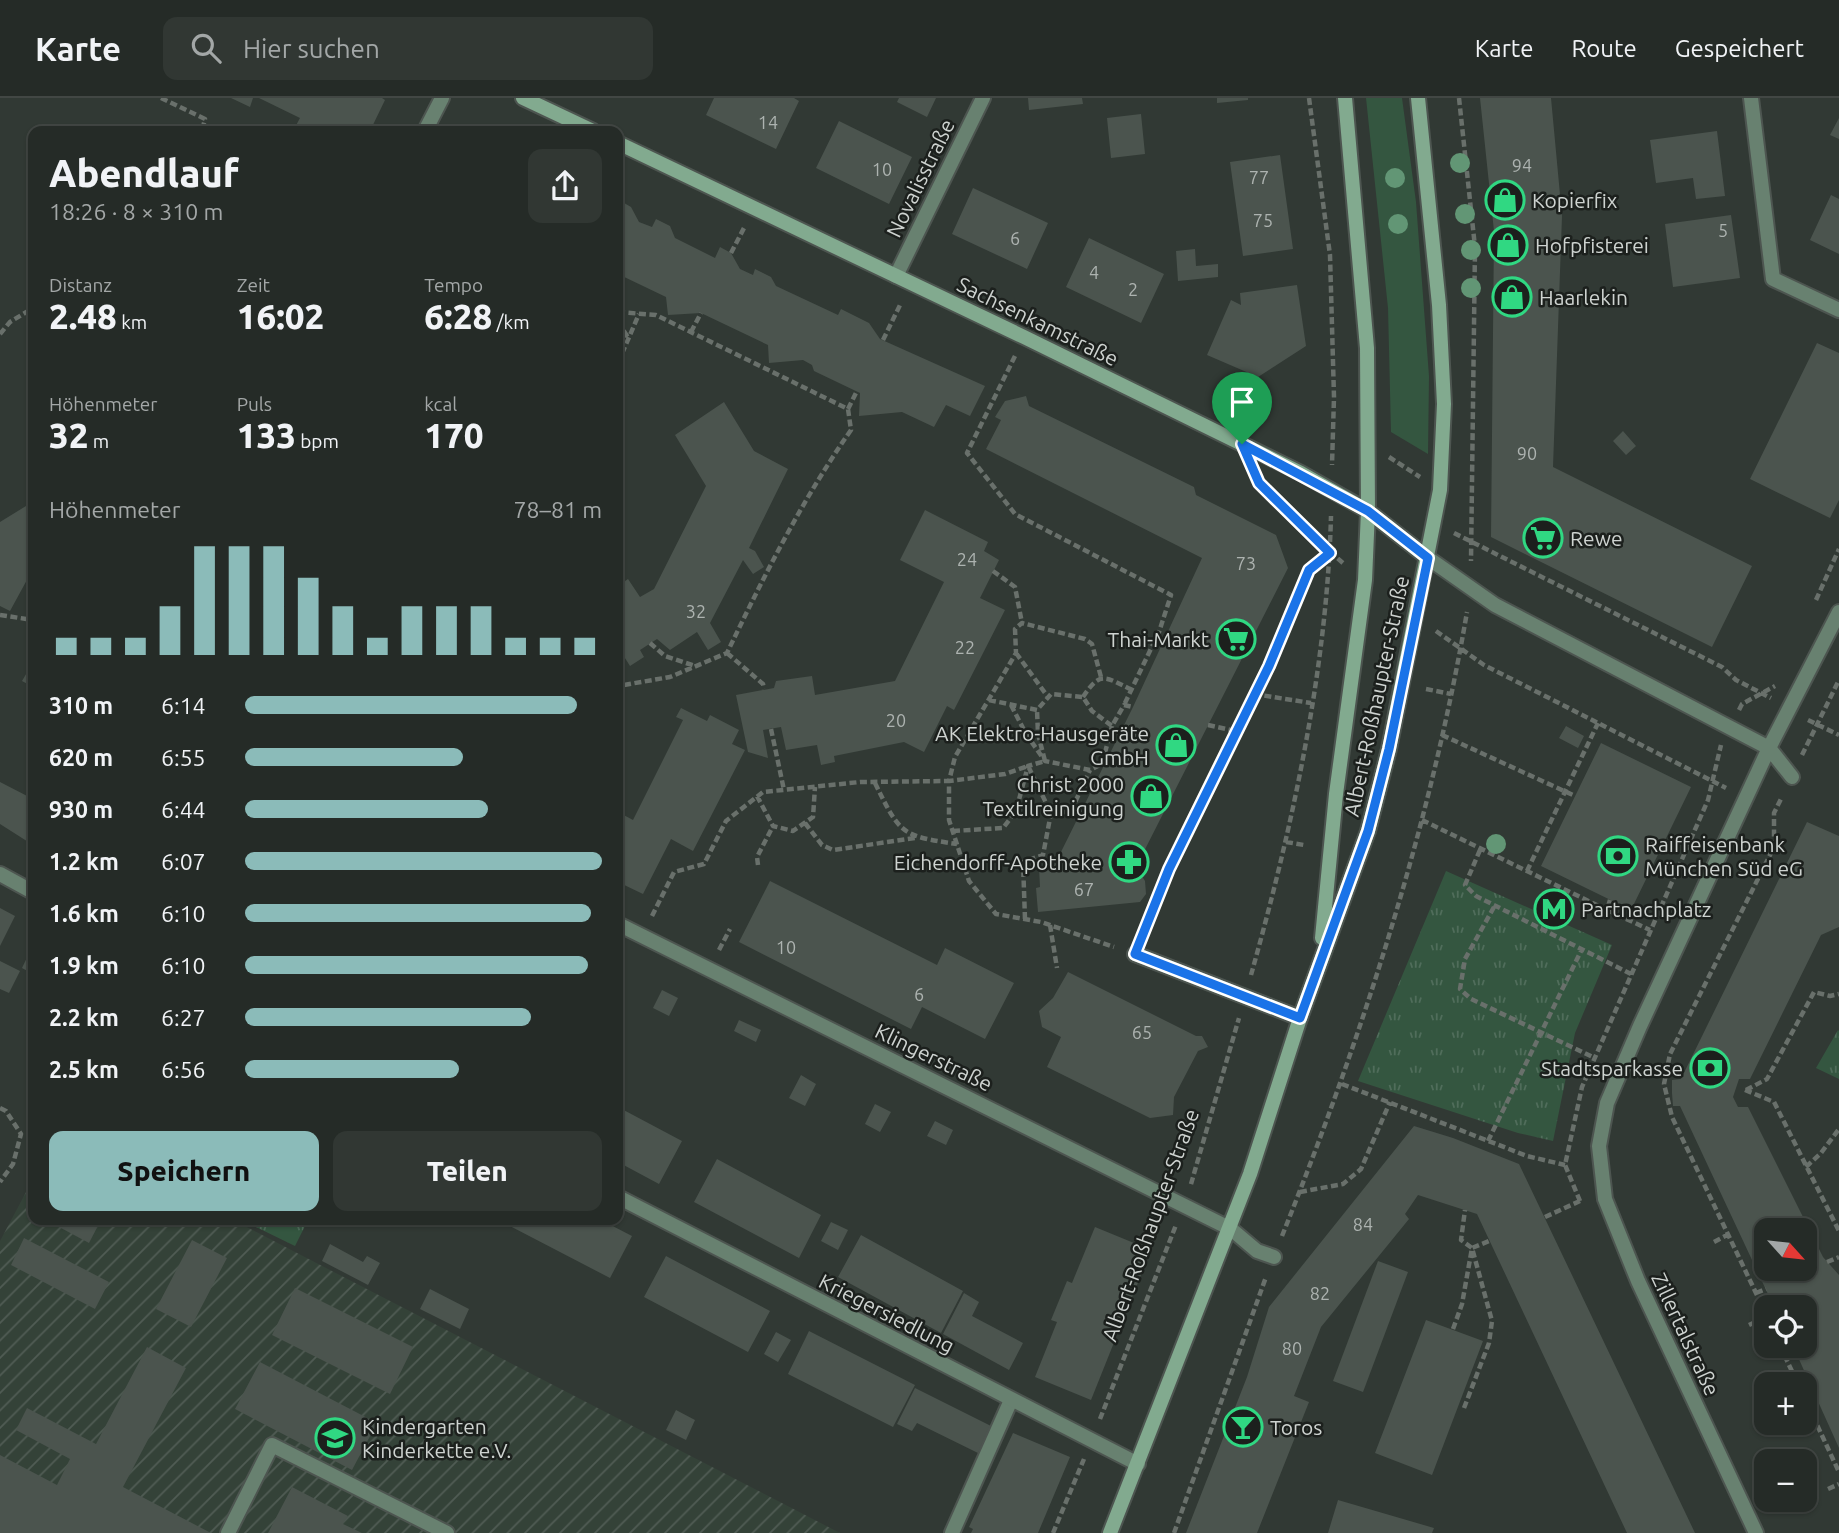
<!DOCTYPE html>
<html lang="de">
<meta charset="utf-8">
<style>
:root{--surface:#252b27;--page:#313733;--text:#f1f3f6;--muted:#a3a7a7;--line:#424744;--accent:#8bbbb9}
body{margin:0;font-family:Ubuntu,sans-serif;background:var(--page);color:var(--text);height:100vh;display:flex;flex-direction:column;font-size:26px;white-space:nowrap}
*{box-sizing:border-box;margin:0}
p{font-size:23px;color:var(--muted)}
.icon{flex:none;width:38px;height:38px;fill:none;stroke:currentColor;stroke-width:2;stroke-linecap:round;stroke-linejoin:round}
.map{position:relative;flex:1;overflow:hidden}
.drawer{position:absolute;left:28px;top:28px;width:595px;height:1099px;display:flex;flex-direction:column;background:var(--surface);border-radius:14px;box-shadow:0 2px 5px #0004,0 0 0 2px var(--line)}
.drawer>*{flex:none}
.needle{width:46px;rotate:117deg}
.tools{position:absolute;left:1754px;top:1120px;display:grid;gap:14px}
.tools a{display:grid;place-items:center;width:63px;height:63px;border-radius:14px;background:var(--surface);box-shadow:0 2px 5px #0004,0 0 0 2px var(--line);font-size:35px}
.pin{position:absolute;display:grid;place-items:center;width:60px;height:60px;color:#fff;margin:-72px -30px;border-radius:50% 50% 50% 0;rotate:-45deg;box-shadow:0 0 7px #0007}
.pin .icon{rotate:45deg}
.round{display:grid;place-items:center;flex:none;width:74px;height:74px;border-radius:14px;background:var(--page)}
.summary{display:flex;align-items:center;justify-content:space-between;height:119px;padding:0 21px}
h1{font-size:38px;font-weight:800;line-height:52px}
.metrics{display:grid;grid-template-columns:repeat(3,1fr);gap:10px;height:119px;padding:7px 21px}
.metrics div{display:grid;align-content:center}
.metrics b{font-size:35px;font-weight:800}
.metrics small{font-size:19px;font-weight:400}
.metrics p{font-size:19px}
.chart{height:196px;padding:14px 21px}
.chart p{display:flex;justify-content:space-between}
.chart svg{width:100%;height:126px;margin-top:7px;stroke:var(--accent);stroke-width:6}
.primary-button{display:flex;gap:14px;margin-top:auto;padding:14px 21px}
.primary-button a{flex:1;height:80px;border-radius:14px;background:var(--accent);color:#111;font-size:28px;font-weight:800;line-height:80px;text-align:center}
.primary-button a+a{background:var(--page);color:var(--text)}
ul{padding:0 21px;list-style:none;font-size:23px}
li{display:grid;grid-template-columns:112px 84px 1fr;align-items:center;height:52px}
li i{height:18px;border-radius:9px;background:var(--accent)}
header{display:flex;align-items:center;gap:42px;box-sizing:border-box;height:98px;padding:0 35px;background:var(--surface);border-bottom:2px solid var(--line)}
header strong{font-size:33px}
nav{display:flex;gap:38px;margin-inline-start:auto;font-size:24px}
.search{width:490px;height:63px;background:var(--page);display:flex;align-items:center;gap:18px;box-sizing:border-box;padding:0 24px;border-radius:14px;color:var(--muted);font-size:26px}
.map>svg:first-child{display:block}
.industrial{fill:url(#industrial-furrows)}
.grass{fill:#345640}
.park{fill:url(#park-tufts)}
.building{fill:#4b544e;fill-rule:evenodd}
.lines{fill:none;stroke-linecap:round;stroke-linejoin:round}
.lane-casing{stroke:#4d5550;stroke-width:18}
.street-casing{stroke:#4d5550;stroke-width:18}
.secondary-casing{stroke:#4d5550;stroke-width:18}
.path{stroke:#69706b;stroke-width:4.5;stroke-dasharray:7 3.5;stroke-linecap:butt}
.lane{stroke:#688170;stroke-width:14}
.street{stroke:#688170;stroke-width:14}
.secondary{stroke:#82aa8f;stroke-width:14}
.tree{fill:#629675}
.route-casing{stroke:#fff;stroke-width:14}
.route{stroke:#1a73e8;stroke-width:9}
.labels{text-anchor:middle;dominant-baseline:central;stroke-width:5;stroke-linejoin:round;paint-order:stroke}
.number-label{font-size:18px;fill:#adb3b0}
.street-label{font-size:21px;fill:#ced3d0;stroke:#1c201d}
.poi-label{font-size:21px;fill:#ced3d0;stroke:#1c201d;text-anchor:start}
</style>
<header>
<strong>Karte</strong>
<div class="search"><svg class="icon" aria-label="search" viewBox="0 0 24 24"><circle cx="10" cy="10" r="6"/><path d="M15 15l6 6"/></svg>Hier suchen</div>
<nav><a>Karte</a><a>Route</a><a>Gespeichert</a></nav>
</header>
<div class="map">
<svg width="1839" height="1435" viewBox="0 0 1839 1435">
<defs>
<pattern id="industrial-furrows" width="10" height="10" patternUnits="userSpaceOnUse" patternTransform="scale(1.75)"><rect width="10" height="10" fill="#344238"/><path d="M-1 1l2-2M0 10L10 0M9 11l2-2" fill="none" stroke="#505c54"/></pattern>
<pattern id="park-tufts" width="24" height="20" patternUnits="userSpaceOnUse" patternTransform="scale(1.75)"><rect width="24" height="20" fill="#345640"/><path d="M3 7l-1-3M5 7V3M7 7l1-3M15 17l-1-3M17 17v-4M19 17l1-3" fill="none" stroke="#506d5b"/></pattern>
</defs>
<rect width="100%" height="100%" fill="#313934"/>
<path class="industrial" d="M33,1081V1122H233L840,1435H0V1143Z"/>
<path class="grass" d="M1366,0H1402L1416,104L1429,278L1428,356L1391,334L1388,210Z"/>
<path class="park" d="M1446,773L1612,847L1575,935L1553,1043L1518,1035L1358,983Z
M1838,932L1839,933V981L1816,970Z
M242,1122H308L295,1148Z"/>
<path class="building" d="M231,0H253L250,9Z
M259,0H382L385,2L370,33H293L300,20Z
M714,0H794L799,3L776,51L706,17Z
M899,0H936L927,19L897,4Z
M1028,0H1082L1083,6L1029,12Z
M1217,0H1248V2L1217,5Z
M1480,0H1551L1562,118L1553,369L1752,468L1712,549L1491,439L1494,133Z
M1141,16L1145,56L1111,60L1107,20Z
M1839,20V41L1830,37Z
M839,23L912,59L889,106L816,70Z
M1717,33L1725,98L1696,101L1693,80L1656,85L1650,42Z
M1280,57L1293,151L1243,158L1230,64Z
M973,90L1048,125L1027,171L952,136Z
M1831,97L1839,101V156L1810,142Z
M619,102L631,109L639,124L652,129L656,121L670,128L675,140L715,160L720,149L731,155L740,171L753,177L755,171L771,179L776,188L838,217L841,211L869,225L880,241L985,288L970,318L946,307L934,329L902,314L859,318L860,295L814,273L812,267L803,262L769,265L768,247L701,215L668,217L666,199L618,176Z
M1731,117L1740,180L1673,189L1665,126Z
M1089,140L1164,176L1141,225L1066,189Z
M1195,151L1196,168L1218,166V179L1178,183L1176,153Z
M1297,187L1306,248L1258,279L1207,257L1231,202L1241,207L1240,195Z
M1817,245L1839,255V402L1830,420L1750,381Z
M1026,298L1029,308L1194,389L1196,397L1276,437L1288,470L1136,769L1145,783L1146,796L1140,804L1038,814L1036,790L1040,789L1039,769L1054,768L1133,609L1202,460L986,351L1001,322L995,319L1005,303Z
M724,304L754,353L788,371L749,450L755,453L764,469L753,476L743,462L710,525L721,544L708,552L697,534L670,552L657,541L640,552L644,559L630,568L618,549V488L628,481L640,499L654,491L706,388L675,337Z
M1623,333L1636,348L1626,357L1613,343Z
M26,408L33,419V483L28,480L10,513L0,508V424Z
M925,412L988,444L984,453L999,462L980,500L1005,512L954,612L947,608L924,654L904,644L834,658L835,664L821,667L817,647L786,652L781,629L763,632L768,660L748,654L736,597L774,590L776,583L812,578L815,597L895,583L944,484L900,462Z
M29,571L33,573V589L22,583Z
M681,610L707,623L710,617L739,632L732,646L745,652L693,753L671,741L643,796L618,784V714L633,722L683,622L676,619Z
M1566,628L1584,638L1578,650L1559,640Z
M1601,645L1691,689L1631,812L1541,768Z
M0,684L33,701V747L0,726Z
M1807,724L1839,738V829L1821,837L1750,981H1739L1733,999L1738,1009H1748L1823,1159L1839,1177V1350L1793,1248H1804V1209H1774L1680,1008H1673L1672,995V982L1681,981ZM1766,1132H1804V1171H1766Z
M770,783L937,867L945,850L1014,885L985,941L922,909L911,931L739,844Z
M0,810L15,818L0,848Z
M33,847V876L22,870Z
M0,863L20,873L9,895L0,891Z
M1068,874L1196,938H1202L1208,949L1198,953L1174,999L1173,1017L1150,1020L1047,969L1061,939L1042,929L1039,913L1053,900Z
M662,892L678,900L669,918L653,910Z
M739,922L761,932L756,944L734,933Z
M801,977L816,986L805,1008L789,1000Z
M875,1006L891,1014L880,1034L865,1026Z
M618,1009L682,1043L659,1086L618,1064Z
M935,1023L953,1032L946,1047L927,1038Z
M1414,1028L1453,1040L1519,1066L1695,1435H1627L1477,1116L1418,1097L1405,1116L1409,1121L1321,1229L1294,1298L1309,1304L1257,1435H1186L1247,1279L1269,1209Z
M717,1061L821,1117L799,1160L694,1104Z
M46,1122H101L89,1145Z
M508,1122H601L632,1138L610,1180L506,1126Z
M831,1124L848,1132L838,1152L821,1143Z
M1095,1129L1151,1152L1091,1302L1035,1279L1057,1224L1051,1222L1067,1183L1072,1185Z
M861,1137L963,1193L941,1235L838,1179Z
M24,1140L109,1184L95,1211L11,1167Z
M192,1142L227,1160L191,1229L156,1211Z
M330,1146L363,1164L367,1158L380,1165L368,1187L322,1163Z
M666,1158L770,1213L748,1254L644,1199Z
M1378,1163L1408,1174L1363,1294L1333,1283Z
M295,1190L413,1249L390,1296L272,1237Z
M430,1191L469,1211L460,1231L420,1211Z
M964,1195L979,1204L972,1218L1023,1245L1009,1272L943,1236Z
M1426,1222L1483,1243L1432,1377L1375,1355Z
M809,1233L915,1287L893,1329L788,1276Z
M776,1234L791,1242L778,1264L764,1256Z
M147,1249L186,1270L123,1389L211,1435H0V1357L57,1387L70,1361L16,1332L27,1310L96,1346Z
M260,1264L377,1325L352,1372L235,1311Z
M915,1290L991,1328L978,1355L917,1325L912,1333L897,1326Z
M676,1312L695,1322L686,1342L666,1332Z
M1013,1335L1070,1359L1038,1435H971L973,1431L969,1429Z
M292,1389L348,1418L343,1426L362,1435H268Z
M1338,1402L1434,1430L1432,1435H1328Z"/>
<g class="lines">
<g class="lane-casing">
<path id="lane" d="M1135,856L1300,920
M1231,1131L1257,1153L1274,1159
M228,1435L272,1347L447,1435
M952,1435L1011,1302"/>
</g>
<g class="street-casing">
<path id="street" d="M1751,0L1773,181L1839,212
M425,33L442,0
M896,178L983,0
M1428,460L1495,507L1769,650L1792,679
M0,776L33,794
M618,826L1231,1131
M618,1099L1138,1366
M1756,1435L1638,1183L1605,1101L1599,1048L1607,1005L1640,928L1769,650L1839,514"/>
</g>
<g class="secondary-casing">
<path id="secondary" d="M523,0L593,33
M618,45L1024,239L1301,375L1368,413L1428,460
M1322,840L1336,696L1365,482L1368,413L1367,250L1345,0
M1110,1435L1250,1076L1300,920L1368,733L1389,651L1440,392L1444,306L1439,207L1418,0"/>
</g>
<path class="path" d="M161,0L205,21L203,29L206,33
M1309,0L1330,157L1334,299L1332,367
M1459,0L1475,149L1471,463
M731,155L744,130
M618,214L656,217L848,311L851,332C802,402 764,478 727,555L670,579L618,588
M618,224L629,241
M691,234L701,215
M0,236L10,224L33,210
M883,242L901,205
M1015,258L967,355L1015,416L1171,497L1159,534L1124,607
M618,265L639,216
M848,311L857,293
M1389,359L1420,379
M1256,379L1284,412L1344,466
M1454,435L1722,569L1736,582L1771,600
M993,473L1015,489L1022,525
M1816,502L1839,451
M0,517L33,522
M1436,533L1484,567L1726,690
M650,545L665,558L695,568
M727,555L763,586L764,591
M1016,555L1048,599
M1426,591L1451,596
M1254,596L1311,605
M1083,599C1101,572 1105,579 1132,592
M989,602L1037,612L1051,596L1083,599L1092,613L1112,628L1124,607L1133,609
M1011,607L1026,636L1045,663L1090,672L1102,666L1112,628
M1739,612L1742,606L1775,588
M1808,622L1839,637
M1208,627L1235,633L1269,568L1309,472L1329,456
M771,631L784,692
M1442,637L1575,698
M1802,657L1839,582
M875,685C900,736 901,738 957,746
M757,698L773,728L793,733L813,719L815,689
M1071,713L1090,672
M1080,713L1051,715L1028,668L1005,676L949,683L955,659L1016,555L1015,531L1022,525L1085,541L1092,546L1101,579
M1422,722L1607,812
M805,725L822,747L833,752L915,740
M953,733L1003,730L1016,713L1028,668L1045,663L1038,636L1037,612
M1286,744L1304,747
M1480,752L1465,787L1476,798L1631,876
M758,767L757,759L773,728
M1527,773L1598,625
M1610,802L1607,812L1650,832
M1494,809L1465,861L1460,891L1471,901L1595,960
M652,818L674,774L704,766L726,723L763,694L860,684L949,683V722L969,783L996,816L1041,824L1114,849
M1025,821L1023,764L1043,757L1051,715
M1050,827L1057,870
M1143,836L1169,771L1235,633
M719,852L730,831
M1251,877C1292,731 1327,571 1331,418
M1342,986L1527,1058L1565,1067
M1745,992L1774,1004L1839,1133
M1746,992L1767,981L1814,894L1830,898L1839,896
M0,1010L6,1013L21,1036L13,1066L0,1084
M1488,1043L1582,851
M1806,1069L1821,1055L1839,1031
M1191,1086L1239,920
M1300,1094L1343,1086L1361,1071L1390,1004
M1580,1103L1565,1067L1582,989L1708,702L1721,647
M1545,1119L1580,1103
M1282,1138C1363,936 1430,729 1467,514
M1714,1144L1729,1136
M1827,1164L1839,1159
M1756,1195L1766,1191
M1766,1216L1672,1019L1664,986L1670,956L1774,749V715L1782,699
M1749,1227L1766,1219
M1453,1231L1462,1206L1472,1150L1489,1143
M1780,1248L1798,1286
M1804,1299L1839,1374
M1464,1310L1489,1245L1492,1223L1472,1150L1461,1142L1465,1112
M1100,1321L1176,1127
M1828,1391L1839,1386
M1053,1435L1084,1361
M1174,1435L1266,1179"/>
<use href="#lane" class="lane"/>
<use href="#street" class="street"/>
<use href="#secondary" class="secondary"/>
</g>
<g class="tree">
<circle cx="1460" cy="65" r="10"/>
<circle cx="1395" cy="80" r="10"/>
<circle cx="1465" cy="116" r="10"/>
<circle cx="1398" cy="126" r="10"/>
<circle cx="1471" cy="152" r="10"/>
<circle cx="1471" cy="190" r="10"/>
<circle cx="1496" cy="746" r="10"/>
</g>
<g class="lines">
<g class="route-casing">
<path id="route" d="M1242,346L1368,413L1428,460L1389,651L1368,733L1300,920L1135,856L1169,771L1269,568L1309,472L1330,455L1259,385Z"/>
</g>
<use href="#route" class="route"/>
</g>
<defs>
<g id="shop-ring" transform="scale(2.0125)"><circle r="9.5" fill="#1c201d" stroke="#30d882" stroke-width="1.5"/><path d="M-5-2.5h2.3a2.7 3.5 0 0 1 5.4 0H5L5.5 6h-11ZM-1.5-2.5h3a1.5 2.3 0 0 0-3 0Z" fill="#30d882"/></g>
<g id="supermarket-ring" transform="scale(2.0125)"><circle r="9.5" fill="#1c201d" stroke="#30d882" stroke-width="1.5"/><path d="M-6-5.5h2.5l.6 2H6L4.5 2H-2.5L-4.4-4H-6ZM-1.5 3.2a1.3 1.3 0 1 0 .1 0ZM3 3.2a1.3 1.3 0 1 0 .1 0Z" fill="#30d882"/></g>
<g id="bank-ring" transform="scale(2.0125)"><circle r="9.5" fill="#1c201d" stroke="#30d882" stroke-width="1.5"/><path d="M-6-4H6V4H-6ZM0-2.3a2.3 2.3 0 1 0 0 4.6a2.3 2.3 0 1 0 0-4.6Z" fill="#30d882"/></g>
<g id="pharmacy-ring" transform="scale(2.0125)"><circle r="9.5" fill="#1c201d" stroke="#30d882" stroke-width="1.5"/><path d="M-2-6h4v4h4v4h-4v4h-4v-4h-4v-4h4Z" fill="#30d882"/></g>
<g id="metro-ring" transform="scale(2.0125)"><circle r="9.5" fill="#1c201d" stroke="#30d882" stroke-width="1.5"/><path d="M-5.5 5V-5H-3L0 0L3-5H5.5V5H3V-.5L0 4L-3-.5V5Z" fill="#30d882"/></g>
<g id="bar-ring" transform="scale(2.0125)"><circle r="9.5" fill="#1c201d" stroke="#30d882" stroke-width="1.5"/><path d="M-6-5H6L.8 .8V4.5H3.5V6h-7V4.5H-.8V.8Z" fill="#30d882"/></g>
<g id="school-ring" transform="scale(2.0125)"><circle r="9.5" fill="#1c201d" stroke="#30d882" stroke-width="1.5"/><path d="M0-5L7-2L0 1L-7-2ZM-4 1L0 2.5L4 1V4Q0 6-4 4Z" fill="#30d882"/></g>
</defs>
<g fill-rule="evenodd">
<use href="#shop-ring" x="1505" y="102"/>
<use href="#shop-ring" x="1508" y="147"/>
<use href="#shop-ring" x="1512" y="199"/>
<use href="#supermarket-ring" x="1543" y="440"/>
<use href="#supermarket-ring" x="1236" y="541"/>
<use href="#shop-ring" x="1176" y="647"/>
<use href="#shop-ring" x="1151" y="698"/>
<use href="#bank-ring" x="1618" y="758"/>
<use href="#pharmacy-ring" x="1129" y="764"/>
<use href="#metro-ring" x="1554" y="811"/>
<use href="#bank-ring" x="1710" y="970"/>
<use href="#bar-ring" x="1243" y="1329"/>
<use href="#school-ring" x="335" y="1340"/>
</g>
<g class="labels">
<g class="number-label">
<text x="768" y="24">14</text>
<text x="1522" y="67">94</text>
<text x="882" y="71">10</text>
<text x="1259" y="79">77</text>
<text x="1263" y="122">75</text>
<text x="1723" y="132">5</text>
<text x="1015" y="140">6</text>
<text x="1094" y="174">4</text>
<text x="1133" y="191">2</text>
<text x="1527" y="355">90</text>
<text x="967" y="461">24</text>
<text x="1246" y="465">73</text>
<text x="696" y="513">32</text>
<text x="965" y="549">22</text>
<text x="896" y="622">20</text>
<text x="1084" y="791">67</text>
<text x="786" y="849">10</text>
<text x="919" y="896">6</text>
<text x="1142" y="934">65</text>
<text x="1363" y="1126">84</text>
<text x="1320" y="1195">82</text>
<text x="1292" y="1250">80</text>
</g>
<g class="street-label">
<text transform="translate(920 80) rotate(-64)">Novalisstraße</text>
<text transform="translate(1038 223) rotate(26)">Sachsenkamstraße</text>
<text transform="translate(1376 598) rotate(-78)">Albert-Roßhaupter-Straße</text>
<text transform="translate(934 959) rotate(26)">Klingerstraße</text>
<text transform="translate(1150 1127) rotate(-70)">Albert-Roßhaupter-Straße</text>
<text transform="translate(887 1215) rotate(27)">Kriegersiedlung</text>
<text transform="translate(1686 1236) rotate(65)">Zillertalstraße</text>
</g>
<g class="poi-label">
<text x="1532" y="102">Kopierfix</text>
<text x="1535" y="147">Hofpfisterei</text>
<text x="1539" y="199">Haarlekin</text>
<text x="1570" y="440">Rewe</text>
<text x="1209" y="541" text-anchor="end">Thai-Markt</text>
<text x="1149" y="635" text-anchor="end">AK Elektro-Hausgeräte<tspan x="1149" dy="24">GmbH</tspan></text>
<text x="1124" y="686" text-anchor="end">Christ 2000<tspan x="1124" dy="24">Textilreinigung</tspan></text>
<text x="1645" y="746">Raiffeisenbank<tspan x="1645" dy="24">München Süd eG</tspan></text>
<text x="1102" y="764" text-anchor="end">Eichendorff-Apotheke</text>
<text x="1581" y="811">Partnachplatz</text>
<text x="1683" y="970" text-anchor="end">Stadtsparkasse</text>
<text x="362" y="1328">Kindergarten<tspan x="362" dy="24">Kinderkette e.V.</tspan></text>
<text x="1270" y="1329">Toros</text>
</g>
</g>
</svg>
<div class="tools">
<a><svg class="needle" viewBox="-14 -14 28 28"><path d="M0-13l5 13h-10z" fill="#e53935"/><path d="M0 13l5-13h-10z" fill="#a3a7a7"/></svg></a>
<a><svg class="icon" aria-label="locate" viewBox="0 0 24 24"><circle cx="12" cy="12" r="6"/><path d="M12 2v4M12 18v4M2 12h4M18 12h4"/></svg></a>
<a>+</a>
<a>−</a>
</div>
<div class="pin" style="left:1242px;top:346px;background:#1e9e55"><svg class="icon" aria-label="arrive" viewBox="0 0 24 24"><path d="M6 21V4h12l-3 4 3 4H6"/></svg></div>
<section class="drawer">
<div class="summary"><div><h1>Abendlauf</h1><p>18:26 · 8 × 310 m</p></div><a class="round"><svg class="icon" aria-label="share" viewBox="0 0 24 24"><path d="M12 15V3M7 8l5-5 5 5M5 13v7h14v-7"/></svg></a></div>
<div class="metrics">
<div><p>Distanz</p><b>2.48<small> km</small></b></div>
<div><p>Zeit</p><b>16:02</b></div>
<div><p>Tempo</p><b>6:28<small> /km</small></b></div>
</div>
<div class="metrics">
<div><p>Höhenmeter</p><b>32<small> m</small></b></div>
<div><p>Puls</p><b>133<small> bpm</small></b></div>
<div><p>kcal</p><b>170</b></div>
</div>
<div class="chart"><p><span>Höhenmeter</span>78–81 m</p>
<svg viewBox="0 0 160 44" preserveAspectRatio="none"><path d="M5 44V38M15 44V38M25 44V38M35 44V27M45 44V6M55 44V6M65 44V6M75 44V17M85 44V27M95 44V38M105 44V27M115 44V27M125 44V27M135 44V38M145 44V38M155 44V38"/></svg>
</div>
<ul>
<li><b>310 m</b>6:14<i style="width:93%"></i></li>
<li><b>620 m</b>6:55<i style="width:61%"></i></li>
<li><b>930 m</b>6:44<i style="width:68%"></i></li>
<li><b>1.2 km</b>6:07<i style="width:100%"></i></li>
<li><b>1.6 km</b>6:10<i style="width:97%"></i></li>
<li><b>1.9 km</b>6:10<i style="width:96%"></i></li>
<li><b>2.2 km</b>6:27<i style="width:80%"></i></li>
<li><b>2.5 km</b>6:56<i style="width:60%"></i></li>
</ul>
<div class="primary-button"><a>Speichern</a><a>Teilen</a></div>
</section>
</div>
